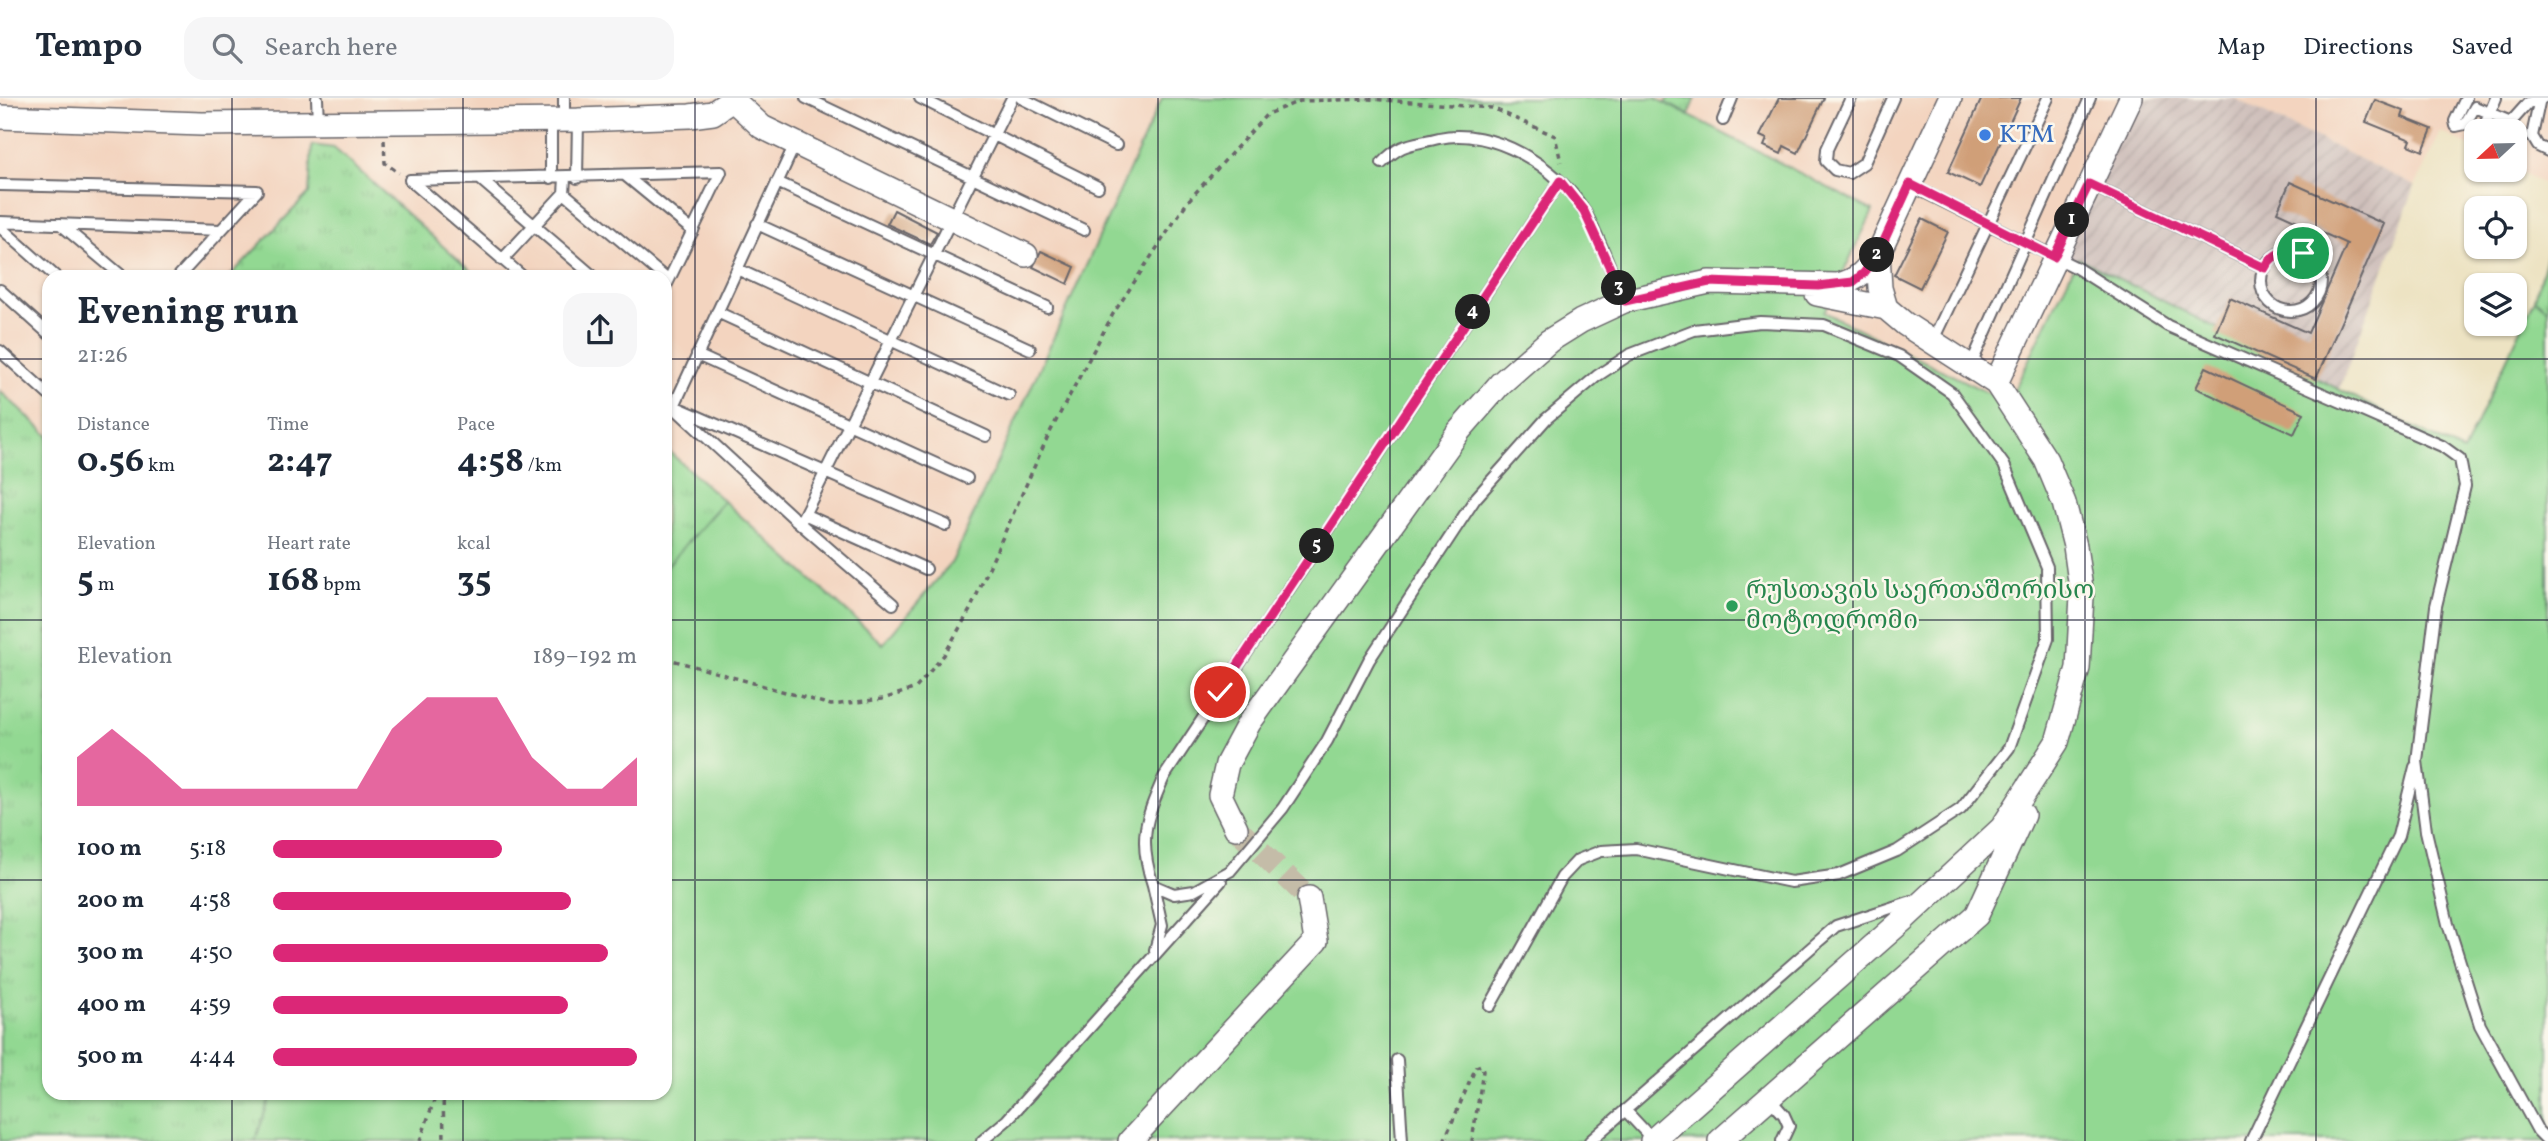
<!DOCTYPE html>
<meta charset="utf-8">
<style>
:root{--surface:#fff;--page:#f6f6f7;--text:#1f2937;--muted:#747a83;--line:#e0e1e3;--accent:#db2777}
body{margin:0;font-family:Vollkorn,"Noto Serif Georgian",serif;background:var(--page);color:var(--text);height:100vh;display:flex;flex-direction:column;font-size:26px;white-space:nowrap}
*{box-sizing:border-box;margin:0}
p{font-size:23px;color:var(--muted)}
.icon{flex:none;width:38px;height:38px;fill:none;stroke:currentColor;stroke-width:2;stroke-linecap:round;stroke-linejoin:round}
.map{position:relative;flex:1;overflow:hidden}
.details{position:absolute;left:42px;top:172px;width:630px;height:830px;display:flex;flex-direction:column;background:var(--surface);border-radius:21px;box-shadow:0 2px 5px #0004}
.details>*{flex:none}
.needle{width:46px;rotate:248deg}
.fabs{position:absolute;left:2464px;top:21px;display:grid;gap:14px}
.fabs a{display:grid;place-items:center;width:63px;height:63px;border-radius:14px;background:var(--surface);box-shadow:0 2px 5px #0004;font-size:35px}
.pin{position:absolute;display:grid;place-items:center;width:60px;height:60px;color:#fff;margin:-30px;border:4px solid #fff;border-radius:50%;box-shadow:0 2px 7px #0007}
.km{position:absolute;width:35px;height:35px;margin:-18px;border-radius:50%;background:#222;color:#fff;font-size:19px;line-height:35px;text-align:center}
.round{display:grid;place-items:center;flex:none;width:74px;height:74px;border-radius:21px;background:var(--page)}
.summary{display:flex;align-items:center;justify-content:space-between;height:119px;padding:0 35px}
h1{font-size:38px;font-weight:700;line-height:52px}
.metrics{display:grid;grid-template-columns:repeat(3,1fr);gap:10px;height:119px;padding:7px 35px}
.metrics div{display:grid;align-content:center}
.metrics b{font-size:35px;font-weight:700}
.metrics small{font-size:19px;font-weight:400}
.metrics p{font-size:19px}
.chart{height:196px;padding:14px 35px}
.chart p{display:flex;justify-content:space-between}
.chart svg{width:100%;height:126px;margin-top:7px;fill:var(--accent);opacity:.7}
ul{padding:0 35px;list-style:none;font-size:23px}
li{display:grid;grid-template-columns:112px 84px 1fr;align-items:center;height:52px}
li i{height:18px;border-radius:9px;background:var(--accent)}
header{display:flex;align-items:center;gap:42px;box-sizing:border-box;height:98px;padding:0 35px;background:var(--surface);border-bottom:2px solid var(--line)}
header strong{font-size:33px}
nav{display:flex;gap:38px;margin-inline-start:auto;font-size:24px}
.search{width:490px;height:63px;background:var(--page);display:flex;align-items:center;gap:18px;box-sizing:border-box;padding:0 24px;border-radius:21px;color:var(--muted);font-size:26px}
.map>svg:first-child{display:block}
.built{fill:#f3d4bf}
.industrial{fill:url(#industrial-furrows)}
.grass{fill:url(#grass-tufts);stroke:#5a7d66;stroke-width:2}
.park{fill:#92d892;stroke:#5a7d66;stroke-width:2}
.building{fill:#d09f78}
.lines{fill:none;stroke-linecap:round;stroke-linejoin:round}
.minor-tunnel{stroke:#c4bca8;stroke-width:23;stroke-dasharray:23 11;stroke-linecap:butt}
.service-casing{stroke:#69666b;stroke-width:14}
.minor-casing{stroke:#69666b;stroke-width:26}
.path{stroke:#69666b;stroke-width:3.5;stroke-dasharray:5 5;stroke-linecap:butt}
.service{stroke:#fff;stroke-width:10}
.minor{stroke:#fff;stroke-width:23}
.route-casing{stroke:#fff;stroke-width:14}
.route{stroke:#db2777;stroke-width:9}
.grid{fill:none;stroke:#22223b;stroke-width:2;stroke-opacity:0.55}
.shop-dot{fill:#3f7fe0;stroke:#fbf7ec;stroke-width:2.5}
.leisure-dot{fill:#2e9e5b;stroke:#fbf7ec;stroke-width:2.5}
.labels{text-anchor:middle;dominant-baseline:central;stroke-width:5;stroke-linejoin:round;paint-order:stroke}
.shop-label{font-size:26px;fill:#366cbe;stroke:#fbf7ec;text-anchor:start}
.leisure-label{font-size:26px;fill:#27864d;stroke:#fbf7ec;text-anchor:start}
</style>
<header>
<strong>Tempo</strong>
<div class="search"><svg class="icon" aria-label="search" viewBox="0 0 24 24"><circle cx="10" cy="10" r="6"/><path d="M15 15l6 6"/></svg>Search here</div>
<nav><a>Map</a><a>Directions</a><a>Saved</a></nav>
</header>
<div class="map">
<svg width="2548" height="1043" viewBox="0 0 2548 1043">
<defs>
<pattern id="industrial-furrows" width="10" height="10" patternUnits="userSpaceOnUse" patternTransform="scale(1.75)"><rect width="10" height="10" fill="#cfc0bb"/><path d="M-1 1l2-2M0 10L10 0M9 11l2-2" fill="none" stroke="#b1a5a2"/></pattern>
<pattern id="grass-tufts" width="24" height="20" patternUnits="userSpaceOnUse" patternTransform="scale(1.75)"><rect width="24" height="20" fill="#92d892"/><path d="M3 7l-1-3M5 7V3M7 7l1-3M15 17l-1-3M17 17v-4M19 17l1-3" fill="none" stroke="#7eb97f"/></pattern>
</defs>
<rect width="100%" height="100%" fill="#fbf7ec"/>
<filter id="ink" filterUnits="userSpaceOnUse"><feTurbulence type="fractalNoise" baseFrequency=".0143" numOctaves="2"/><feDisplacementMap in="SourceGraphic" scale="14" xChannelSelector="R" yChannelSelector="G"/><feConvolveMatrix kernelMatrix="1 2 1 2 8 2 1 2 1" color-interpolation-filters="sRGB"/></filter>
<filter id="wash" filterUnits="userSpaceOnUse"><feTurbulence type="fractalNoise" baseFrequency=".00686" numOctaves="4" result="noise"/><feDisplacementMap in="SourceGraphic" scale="28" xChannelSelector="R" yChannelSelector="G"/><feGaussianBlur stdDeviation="1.57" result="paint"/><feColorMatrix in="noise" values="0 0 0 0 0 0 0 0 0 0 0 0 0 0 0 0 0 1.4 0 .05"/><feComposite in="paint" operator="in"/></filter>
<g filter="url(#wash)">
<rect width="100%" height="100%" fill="#ede3c3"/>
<path class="built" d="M0,0H1162L952,464L883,547L665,350V178H475L334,50L312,47L309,95L230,178H49V338L0,293Z
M1655,0H2131L2075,169L2009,305L1824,214L1872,114Z
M2234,0H2548V88L2515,71V33H2476V51L2441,34L2415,88Z"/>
<path class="industrial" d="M2131,0H2234L2415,88L2339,292L2078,160L2075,169L2054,159Z"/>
<path class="grass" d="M1669,0H1696L1689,17L1666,5Z
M312,47L334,50L476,178H230L309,95Z
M2548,151V212L2535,201Z
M0,293L49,338V994H272L255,1043H0Z
M665,350L724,403L665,470Z"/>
<path class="park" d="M1162,0H1655L1873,113L1824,214L2008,305L2078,160L2463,354L2535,201L2548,212V1043H255L272,994H665V470L724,403L883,546L952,464Z"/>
<g id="blocks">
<path class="building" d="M1779,0H1824L1798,55L1784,48L1781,56L1764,48L1767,41L1760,38Z
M1982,0H2021L1980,89L1948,74Z
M2375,2L2404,13L2402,19L2432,31L2423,53L2409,47L2411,42L2366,24Z
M2290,84L2384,126L2316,281L2215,236L2230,200L2308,235L2347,146L2277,114Z
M894,112L937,134L930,146L887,126Z
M1922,121L1948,134L1920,190L1894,177Z
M1041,153L1075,169L1068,186L1033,169Z
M2206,269L2304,315L2294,336L2196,290Z"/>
</g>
</g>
<g filter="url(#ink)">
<use href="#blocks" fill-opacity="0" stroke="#69666b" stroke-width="2"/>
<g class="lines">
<path class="minor-tunnel" d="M1236,730L1309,800"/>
<g class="service-casing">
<path id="service" d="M317,0L318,25
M806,0L1084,132
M920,0L1098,89
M1021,0L1116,47
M1851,0L1827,51L1826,63L1835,72L1849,75L1864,65L1893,0
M2466,0L2455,23L2456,28L2465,26L2475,9L2511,24L2528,5L2543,0
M2540,0L2532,38L2538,48L2548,53
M564,21V0
M1723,22L1732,0
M2482,33L2496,0
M795,46L674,308L946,427
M1382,65C1402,44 1411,47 1439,40C1492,29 1558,68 1585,114C1601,142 1611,174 1624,203
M626,78L693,133
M551,80V21
M577,80L578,22
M480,81L593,178
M410,82L721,74L665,190
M410,82L522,178
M777,84L1047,209
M2089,86L2265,170
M0,87L257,93
M1910,87L2075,169L2168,228L2442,348L2460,361L2465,388L2436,508L2417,663L2426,733L2448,826L2480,927L2538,1033L2548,1043
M564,95L663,178
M0,124L221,132
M60,126L122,178
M757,126L1030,251
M0,129L55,178
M2261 183a30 30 0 1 1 60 0a30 30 0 1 1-60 0Z
M502,162L564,95L565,80
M737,171L1009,297
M179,178L257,93
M0,192L49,236
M717,214L986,338
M1932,244L2048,0
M0,253L49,297
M697,257L967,380
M1970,269L2090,0
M665,301L796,422L802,421L1012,0
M806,417L926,471
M796,422L893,506
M1153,787L1162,827L1155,852
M1490,908L1562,779L1578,762L1601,753L1636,751L1791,784L1839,777L1897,753L1961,711L2009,650L2048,541L2047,469L2004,367L1952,295L1899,258L1824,227L1760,224L1694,232L1629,257L1597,278L1546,321L1475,401L1369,562L1327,643L1283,710L1230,773L1194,793L1174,796L1153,787C1138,742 1145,722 1164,679L1560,83
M1397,962L1402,1043
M1769,1000L1784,1017L1789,1028L1782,1043
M1625,1012L1653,1042
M982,1043L1007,1022L1221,783
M1590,1043L1836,828L1912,803
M2251,1043L2398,738L2415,669"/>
</g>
<g class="minor-casing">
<path id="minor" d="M733,2L762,29L1026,157
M0,19L202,26L578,22L690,18L713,15L735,0
M1817,196L1886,210
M1996,285L2131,0
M1236,730L1220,697L1227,666L1249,625L1459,333L1500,286L1549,243L1581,223L1624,203L1709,184L1838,187C1858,182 1866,173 1878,156
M1130,1043L1316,843L1309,800
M1652,1043L1904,821L2002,730L2057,644L2078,570L2082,498L2075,448L2064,405L2046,362L1996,285L1905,226L1886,210L1880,190L1878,156L1950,0
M1720,1043L1977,817L2023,717"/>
</g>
<path class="path" d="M384,42L385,65L399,75
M665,560L831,607L883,601L916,590L944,557L970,512L1048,338L1113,216L1188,103L1267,16L1300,3L1370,1L1492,10L1555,38L1561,64
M443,994L444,1043
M420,1043L437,994
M1444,1043L1476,969L1481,967L1483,973L1472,1043"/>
<use href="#service" class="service"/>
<use href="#minor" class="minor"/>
</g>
</g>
<g class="lines" filter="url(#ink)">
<g class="route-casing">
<path id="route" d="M1220,594L1560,83L1584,113L1625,203L1709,184L1818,188L1853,184L1864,175L1878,156L1910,86L2054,159L2089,86L2265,170C2273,154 2287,151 2303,155"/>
</g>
<use href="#route" class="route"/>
</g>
<path class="grid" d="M232,0V178M463,0V178M695,0V1043M927,0V1043M1158,0V1043M1390,0V1043M1621,0V1043M1853,0V1043M2085,0V1043M2316,0V1043M0,261H49M665,261H2548M0,522H49M665,522H2548M0,782H49M665,782H2548M232,994V1043M463,994V1043"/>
<circle class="shop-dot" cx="1985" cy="37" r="7"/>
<circle class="leisure-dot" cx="1732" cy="508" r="7"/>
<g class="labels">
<g class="shop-label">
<text x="1999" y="37">KTM</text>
</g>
<g class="leisure-label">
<text x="1746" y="493">რუსთავის საერთაშორისო<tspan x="1746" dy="30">მოტოდრომი</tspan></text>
</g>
</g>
</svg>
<div class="fabs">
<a><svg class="needle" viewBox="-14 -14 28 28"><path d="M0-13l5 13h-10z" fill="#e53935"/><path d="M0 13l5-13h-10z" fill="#747a83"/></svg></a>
<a><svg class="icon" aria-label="locate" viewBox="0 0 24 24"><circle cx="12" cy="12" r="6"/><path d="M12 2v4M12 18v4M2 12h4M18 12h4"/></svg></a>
<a><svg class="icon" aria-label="layers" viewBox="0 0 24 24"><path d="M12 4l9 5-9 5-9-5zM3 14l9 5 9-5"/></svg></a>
</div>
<div class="pin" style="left:2303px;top:155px;background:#1e9e55"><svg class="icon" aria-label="arrive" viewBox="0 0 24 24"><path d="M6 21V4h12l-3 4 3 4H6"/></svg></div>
<div class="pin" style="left:1220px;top:594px;background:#d93025"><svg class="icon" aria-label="check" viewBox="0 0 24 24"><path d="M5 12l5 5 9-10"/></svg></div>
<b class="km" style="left:2072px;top:122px">1</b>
<b class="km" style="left:1877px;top:157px">2</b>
<b class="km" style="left:1619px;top:190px">3</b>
<b class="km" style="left:1473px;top:214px">4</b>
<b class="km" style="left:1317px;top:448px">5</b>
<section class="details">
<div class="summary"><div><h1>Evening run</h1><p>21:26</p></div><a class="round"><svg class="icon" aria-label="share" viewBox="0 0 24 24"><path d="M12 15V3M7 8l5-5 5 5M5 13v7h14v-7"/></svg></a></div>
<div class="metrics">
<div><p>Distance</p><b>0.56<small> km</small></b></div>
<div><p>Time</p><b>2:47</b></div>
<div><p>Pace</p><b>4:58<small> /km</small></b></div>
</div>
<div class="metrics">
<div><p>Elevation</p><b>5<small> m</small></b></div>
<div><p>Heart rate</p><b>168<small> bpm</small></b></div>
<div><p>kcal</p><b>35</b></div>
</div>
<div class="chart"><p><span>Elevation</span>189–192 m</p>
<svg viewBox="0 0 160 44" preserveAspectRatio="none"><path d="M0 44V27L10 17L20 27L30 38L40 38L50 38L60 38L70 38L80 38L90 17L100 6L110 6L120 6L130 27L140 38L150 38L160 27V44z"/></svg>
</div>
<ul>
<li><b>100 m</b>5:18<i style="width:63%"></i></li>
<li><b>200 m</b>4:58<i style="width:82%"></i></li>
<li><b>300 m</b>4:50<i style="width:92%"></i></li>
<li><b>400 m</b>4:59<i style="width:81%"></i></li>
<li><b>500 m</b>4:44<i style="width:100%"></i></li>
</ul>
</section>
</div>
